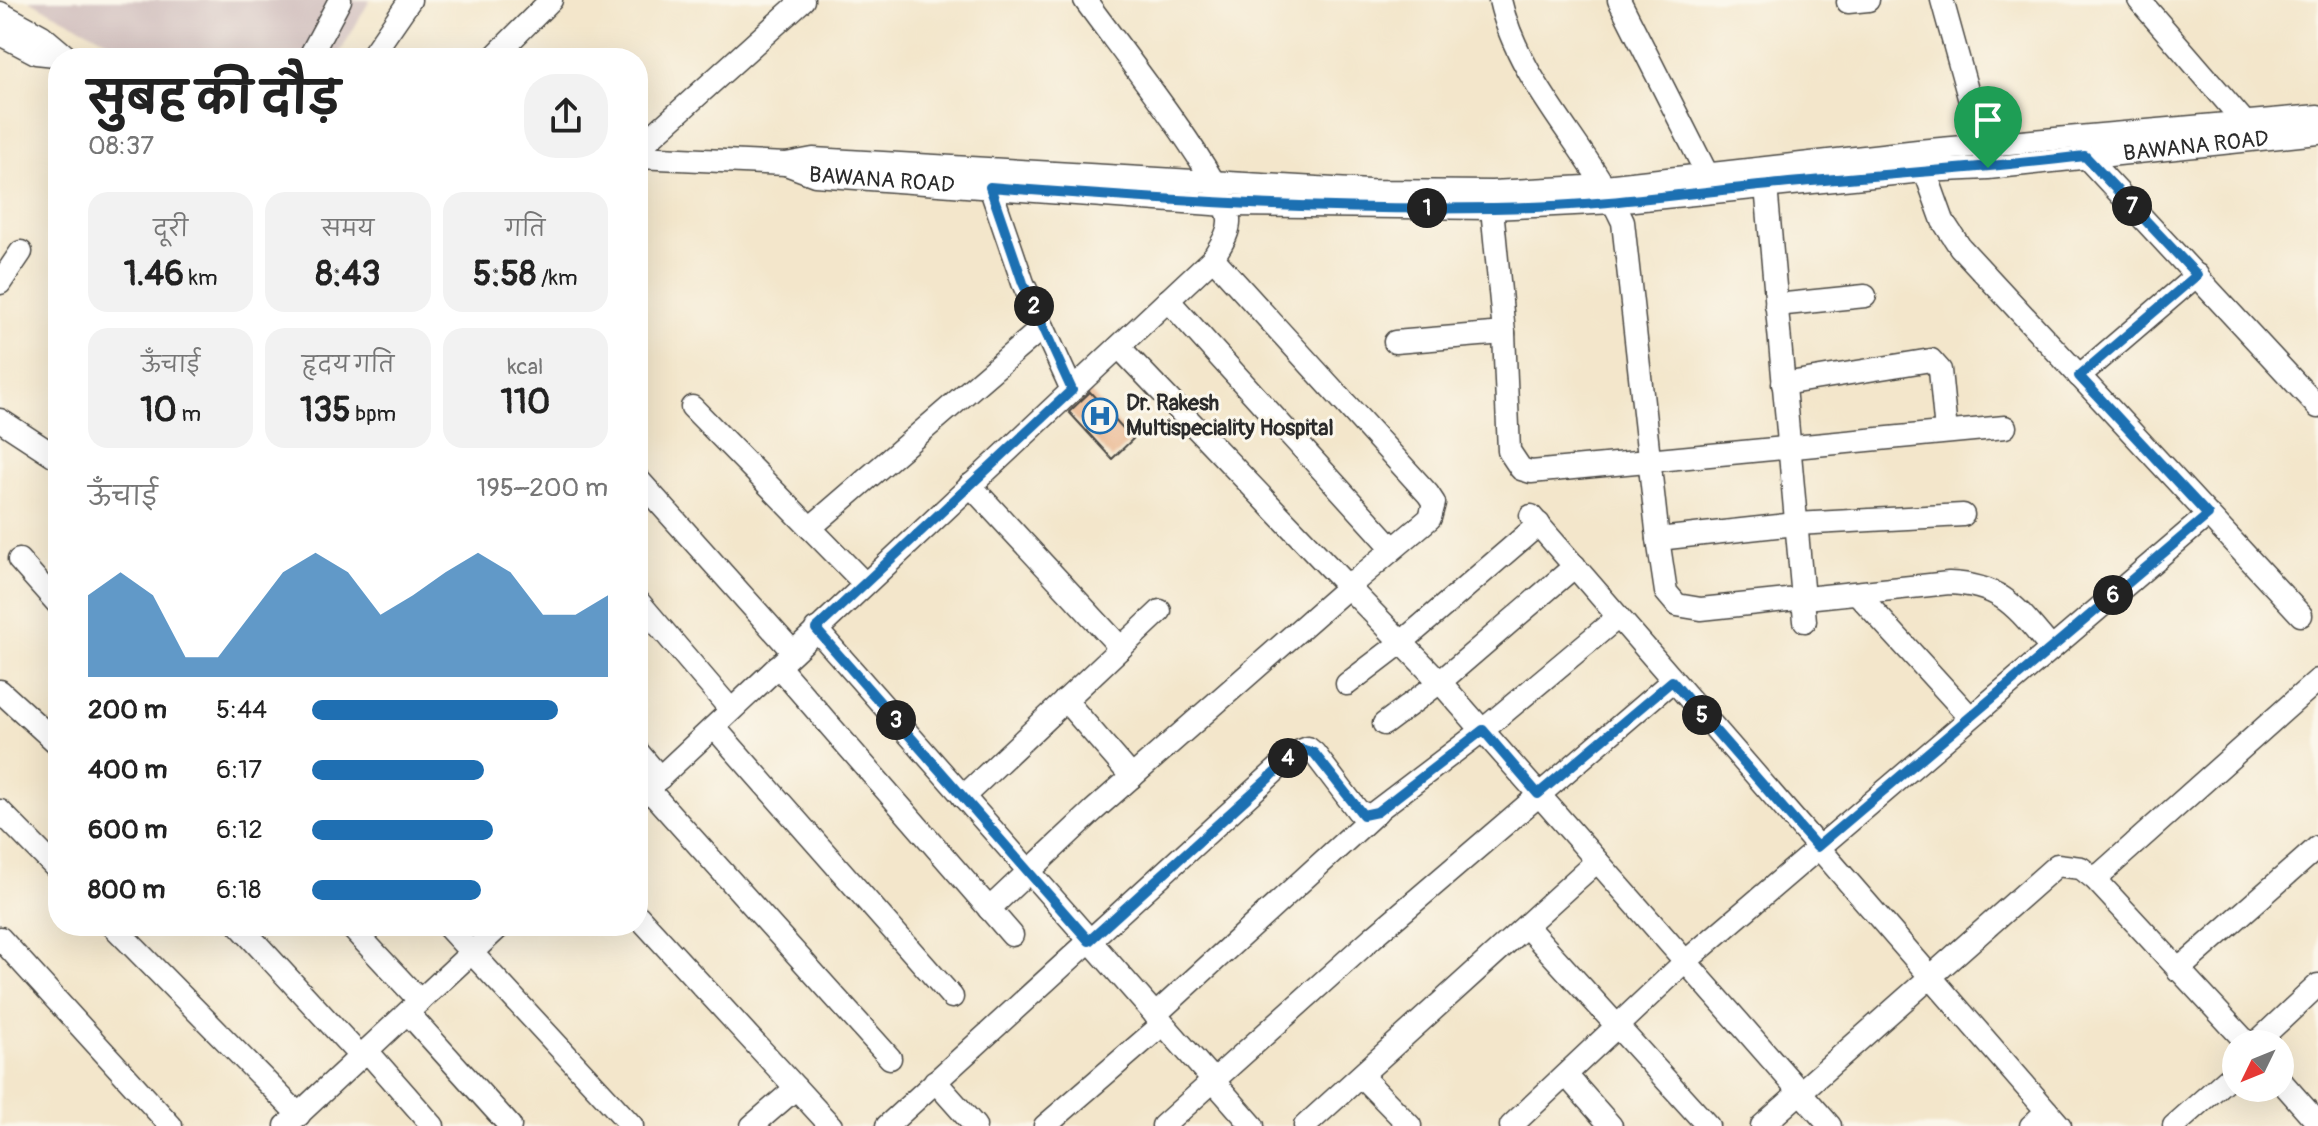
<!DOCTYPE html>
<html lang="hi">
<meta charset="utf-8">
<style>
:root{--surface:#fff;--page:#f2f2f2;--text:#222;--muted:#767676;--accent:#1f6fb2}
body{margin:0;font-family:Pangolin,"Playpen Sans Deva",sans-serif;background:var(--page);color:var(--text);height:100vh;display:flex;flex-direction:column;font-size:30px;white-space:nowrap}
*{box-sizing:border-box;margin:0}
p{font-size:26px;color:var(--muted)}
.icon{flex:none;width:44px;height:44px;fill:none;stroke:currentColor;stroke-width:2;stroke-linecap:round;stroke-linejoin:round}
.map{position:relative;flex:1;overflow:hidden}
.details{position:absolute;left:48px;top:48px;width:600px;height:888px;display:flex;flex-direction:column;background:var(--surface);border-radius:32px;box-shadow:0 8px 32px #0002}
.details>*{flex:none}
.needle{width:52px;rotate:227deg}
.buttons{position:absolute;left:2222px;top:1030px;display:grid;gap:16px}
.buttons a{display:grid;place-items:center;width:72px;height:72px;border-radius:50%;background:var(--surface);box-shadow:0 8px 32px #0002;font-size:40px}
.pin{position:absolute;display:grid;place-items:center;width:68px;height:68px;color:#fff;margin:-82px -34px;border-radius:50% 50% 50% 0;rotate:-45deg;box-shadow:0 0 8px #0007}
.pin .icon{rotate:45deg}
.km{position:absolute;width:40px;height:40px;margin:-20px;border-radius:50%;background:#222;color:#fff;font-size:22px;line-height:40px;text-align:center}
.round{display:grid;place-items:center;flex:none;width:84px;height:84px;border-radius:32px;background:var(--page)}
.summary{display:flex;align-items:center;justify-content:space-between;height:136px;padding:0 40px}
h1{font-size:44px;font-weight:700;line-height:60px}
.stats{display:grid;grid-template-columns:repeat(3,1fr);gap:12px;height:136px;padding:8px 40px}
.stats div{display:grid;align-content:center;border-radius:20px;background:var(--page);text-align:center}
.stats b{font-size:34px;font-weight:700}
.stats small{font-size:22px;font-weight:400}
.stats p{font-size:22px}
.chart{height:224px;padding:16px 40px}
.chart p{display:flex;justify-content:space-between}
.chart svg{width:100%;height:144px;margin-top:8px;fill:var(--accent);opacity:.7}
ul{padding:0 40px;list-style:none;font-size:26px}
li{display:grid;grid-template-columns:128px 96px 1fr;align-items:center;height:60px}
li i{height:20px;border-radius:10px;background:var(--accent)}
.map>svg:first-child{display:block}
.industrial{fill:#d1bfbe}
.building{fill:#e7ac7f}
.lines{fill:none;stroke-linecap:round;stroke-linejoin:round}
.minor-casing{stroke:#494743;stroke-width:25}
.minor{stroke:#fff;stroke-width:22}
.route-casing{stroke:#fff;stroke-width:16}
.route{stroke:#1f6fb2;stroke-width:10}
.labels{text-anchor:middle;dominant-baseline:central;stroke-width:6;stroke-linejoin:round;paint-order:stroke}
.street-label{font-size:22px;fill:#2b2b2b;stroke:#fbf7ec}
.poi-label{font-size:22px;font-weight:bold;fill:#2b2b2b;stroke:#fbf7ec;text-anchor:start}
</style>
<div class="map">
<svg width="2318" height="1126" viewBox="0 0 2318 1126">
<rect width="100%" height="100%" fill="#fbf7ec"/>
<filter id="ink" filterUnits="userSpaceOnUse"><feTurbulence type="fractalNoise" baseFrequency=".0125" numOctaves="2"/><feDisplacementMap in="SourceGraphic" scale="16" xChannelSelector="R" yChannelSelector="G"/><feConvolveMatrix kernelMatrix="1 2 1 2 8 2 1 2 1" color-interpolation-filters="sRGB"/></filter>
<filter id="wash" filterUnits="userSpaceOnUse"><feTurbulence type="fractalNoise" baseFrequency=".006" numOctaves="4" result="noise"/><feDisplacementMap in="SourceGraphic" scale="32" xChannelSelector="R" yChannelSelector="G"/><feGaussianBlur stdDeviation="1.8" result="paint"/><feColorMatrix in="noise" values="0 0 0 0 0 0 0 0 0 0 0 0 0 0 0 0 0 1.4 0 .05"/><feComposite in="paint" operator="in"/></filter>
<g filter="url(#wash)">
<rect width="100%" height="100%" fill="#f3e6cb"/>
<path class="industrial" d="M29,0H370L337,58H140Z"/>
<g id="blocks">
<path class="building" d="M1090,392L1133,439L1112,459L1069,412Z"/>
</g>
</g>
<g filter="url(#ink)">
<use href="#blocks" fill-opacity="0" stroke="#494743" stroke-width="2"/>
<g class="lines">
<g class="minor-casing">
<g id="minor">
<path d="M1500,0C1518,82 1588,146 1623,222L1658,539L1666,592L1677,605L1701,609L1949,583C2004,585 2017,609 2051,648"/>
<path d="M1619,0L1714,188"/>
<path d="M1942,0L1986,159"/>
<path d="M2139,0L2253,132"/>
<path d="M1848,2L1868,0"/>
<path d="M0,13L42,36L68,58"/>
<path d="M0,34L36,53L65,56"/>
<path d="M309,58L340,0"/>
<path d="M370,58L410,0"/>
<path d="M493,58L551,0"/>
<path d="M638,149L803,0"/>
<path d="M2085,156L2318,407"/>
<path d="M638,157L786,164L813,159L1369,191L1492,192L1605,186L1918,151L2318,116"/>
<path d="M1921,160L1943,221L1960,247L2301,615"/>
<path id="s1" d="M786,164L815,175L1226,205L1492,208L1614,202L1923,171L1988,168L2318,133"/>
<path d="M1766,186L1805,621"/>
<path d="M990,187L1023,283L1072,390"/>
<path d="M1492,208L1504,333L1509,451L1521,469L1531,472L2005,427"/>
<path d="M0,283L21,252"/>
<path d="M1168,300L1393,548"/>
<path d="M1776,305L1865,296"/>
<path d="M1395,342L1504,333"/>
<path d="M1119,347L1348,587L1430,518L1434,503L1428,494L1213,258"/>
<path d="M2079,376L2197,275"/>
<path d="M1783,384L1931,360L1940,370L1946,432"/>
<path d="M692,407L864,583"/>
<path d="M0,420L58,458"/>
<path d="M638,479L793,652"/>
<path d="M970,485L1121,648"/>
<path d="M1531,516L2060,1126"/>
<path d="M810,528L1043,327"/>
<path d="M1658,539L1796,524L1963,515"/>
<path d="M19,560L58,604"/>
<path d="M1857,593L1970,717"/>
<path d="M638,601L731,710"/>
<path d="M816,629L1253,1126"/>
<path d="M778,666L1012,935"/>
<path d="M1347,684L1402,642L1539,524"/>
<path d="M0,691L58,744"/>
<path d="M1065,700L1132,777"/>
<path d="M1384,724L1440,682L1575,566"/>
<path d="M714,727L952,997"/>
<path d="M638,752L660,778"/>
<path d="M648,789L890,1058"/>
<path d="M963,797L1160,611"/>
<path d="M638,798L1213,258C1220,246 1230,233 1229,219C1226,181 1113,40 1085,0"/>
<path d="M0,811L58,870"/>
<path d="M2095,879L2318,680"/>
<path d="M989,909L1093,811L1348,587L1440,682L1830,1126"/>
<path d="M638,916L831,1126"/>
<path d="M113,926L299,1115"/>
<path d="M240,926L361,1057"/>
<path d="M350,926L420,1001"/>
<path d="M447,926L632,1126"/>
<path d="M1527,927L1708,1126"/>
<path d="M0,938L171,1126"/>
<path d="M2178,970L2318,847"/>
<path d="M408,1013L510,1126"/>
<path d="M1155,1015L1377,812"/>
<path d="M2255,1044L2318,985"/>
<path d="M367,1051L433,1126"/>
<path d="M1566,1075L1611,1126"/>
<path d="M1361,1076L1410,1126"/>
<path d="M2280,1080L2318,1123"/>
<path d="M935,1081L975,1126"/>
<path d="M286,1126L500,926"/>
<path d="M752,1126L796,1088"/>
<path d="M887,1126L1295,753L1308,748L1314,753L1358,811L1370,816L1483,730L1618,617"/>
<path d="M1045,1126L1163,1024"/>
<path d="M1163,1126L1372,938L1672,681"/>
<path d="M1305,1126L1597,861"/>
<path d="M1511,1126L1685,962L2208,515"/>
<path d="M1762,1126L2057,865L2081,868L2095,879L2248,1044"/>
<path d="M2031,1126L2047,1111"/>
<path d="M2174,1126L2236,1071"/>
</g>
</g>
<use href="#minor" class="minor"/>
</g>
</g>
<g class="lines" filter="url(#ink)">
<g class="route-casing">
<path id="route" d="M2085,156L2197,275L2079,376L2208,515L1817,847L1672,681L1538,794L1483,730L1377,812L1363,815L1314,753L1301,749L1089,941L816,629L1072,390L1023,283L990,187C1158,200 1325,211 1493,208C1592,207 1690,193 1789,183C1888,174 1986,168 2085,156Z"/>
</g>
<use href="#route" class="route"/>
</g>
<defs>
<g id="hospital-ring" transform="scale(1.8)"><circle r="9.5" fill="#fbf7ec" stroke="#1f6fb2" stroke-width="1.5"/><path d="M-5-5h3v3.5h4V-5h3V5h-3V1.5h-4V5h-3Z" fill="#1f6fb2"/></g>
</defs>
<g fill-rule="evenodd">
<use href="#hospital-ring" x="1100" y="416"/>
</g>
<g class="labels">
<g class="street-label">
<text stroke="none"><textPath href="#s1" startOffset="1416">BAWANA ROAD</textPath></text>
<text stroke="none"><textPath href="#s1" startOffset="98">BAWANA ROAD</textPath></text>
</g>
<g class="poi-label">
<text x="1126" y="403">Dr. Rakesh<tspan x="1126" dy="25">Multispeciality Hospital</tspan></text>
</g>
</g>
</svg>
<div class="buttons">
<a><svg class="needle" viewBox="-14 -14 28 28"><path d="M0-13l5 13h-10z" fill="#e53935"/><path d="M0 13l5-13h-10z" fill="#767676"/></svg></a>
</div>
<div class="pin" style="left:1988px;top:168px;background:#1e9e55"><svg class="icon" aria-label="arrive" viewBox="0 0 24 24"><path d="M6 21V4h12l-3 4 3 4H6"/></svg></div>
<b class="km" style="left:1427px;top:208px">1</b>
<b class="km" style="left:1034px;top:306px">2</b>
<b class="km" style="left:896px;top:720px">3</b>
<b class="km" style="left:1288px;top:758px">4</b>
<b class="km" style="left:1702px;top:715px">5</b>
<b class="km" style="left:2113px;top:595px">6</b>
<b class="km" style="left:2132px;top:206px">7</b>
<section class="details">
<div class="summary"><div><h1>सुबह की दौड़</h1><p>08:37</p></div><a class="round"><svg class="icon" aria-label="share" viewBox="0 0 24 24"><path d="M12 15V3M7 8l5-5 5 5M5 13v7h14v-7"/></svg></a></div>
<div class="stats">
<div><p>दूरी</p><b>1.46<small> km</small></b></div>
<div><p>समय</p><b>8:43</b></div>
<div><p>गति</p><b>5:58<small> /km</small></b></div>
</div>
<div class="stats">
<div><p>ऊँचाई</p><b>10<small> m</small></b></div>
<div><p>हृदय गति</p><b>135<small> bpm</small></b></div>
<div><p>kcal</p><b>110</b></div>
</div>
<div class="chart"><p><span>ऊँचाई</span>195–200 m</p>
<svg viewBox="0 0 160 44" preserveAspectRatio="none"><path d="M0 44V19L10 12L20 19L30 38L40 38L50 25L60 12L70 6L80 12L90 25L100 19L110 12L120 6L130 12L140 25L150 25L160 19V44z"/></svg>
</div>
<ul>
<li><b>200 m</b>5:44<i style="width:83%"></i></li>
<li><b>400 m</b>6:17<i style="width:58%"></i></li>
<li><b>600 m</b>6:12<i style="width:61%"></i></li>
<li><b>800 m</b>6:18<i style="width:57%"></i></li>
</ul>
</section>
</div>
